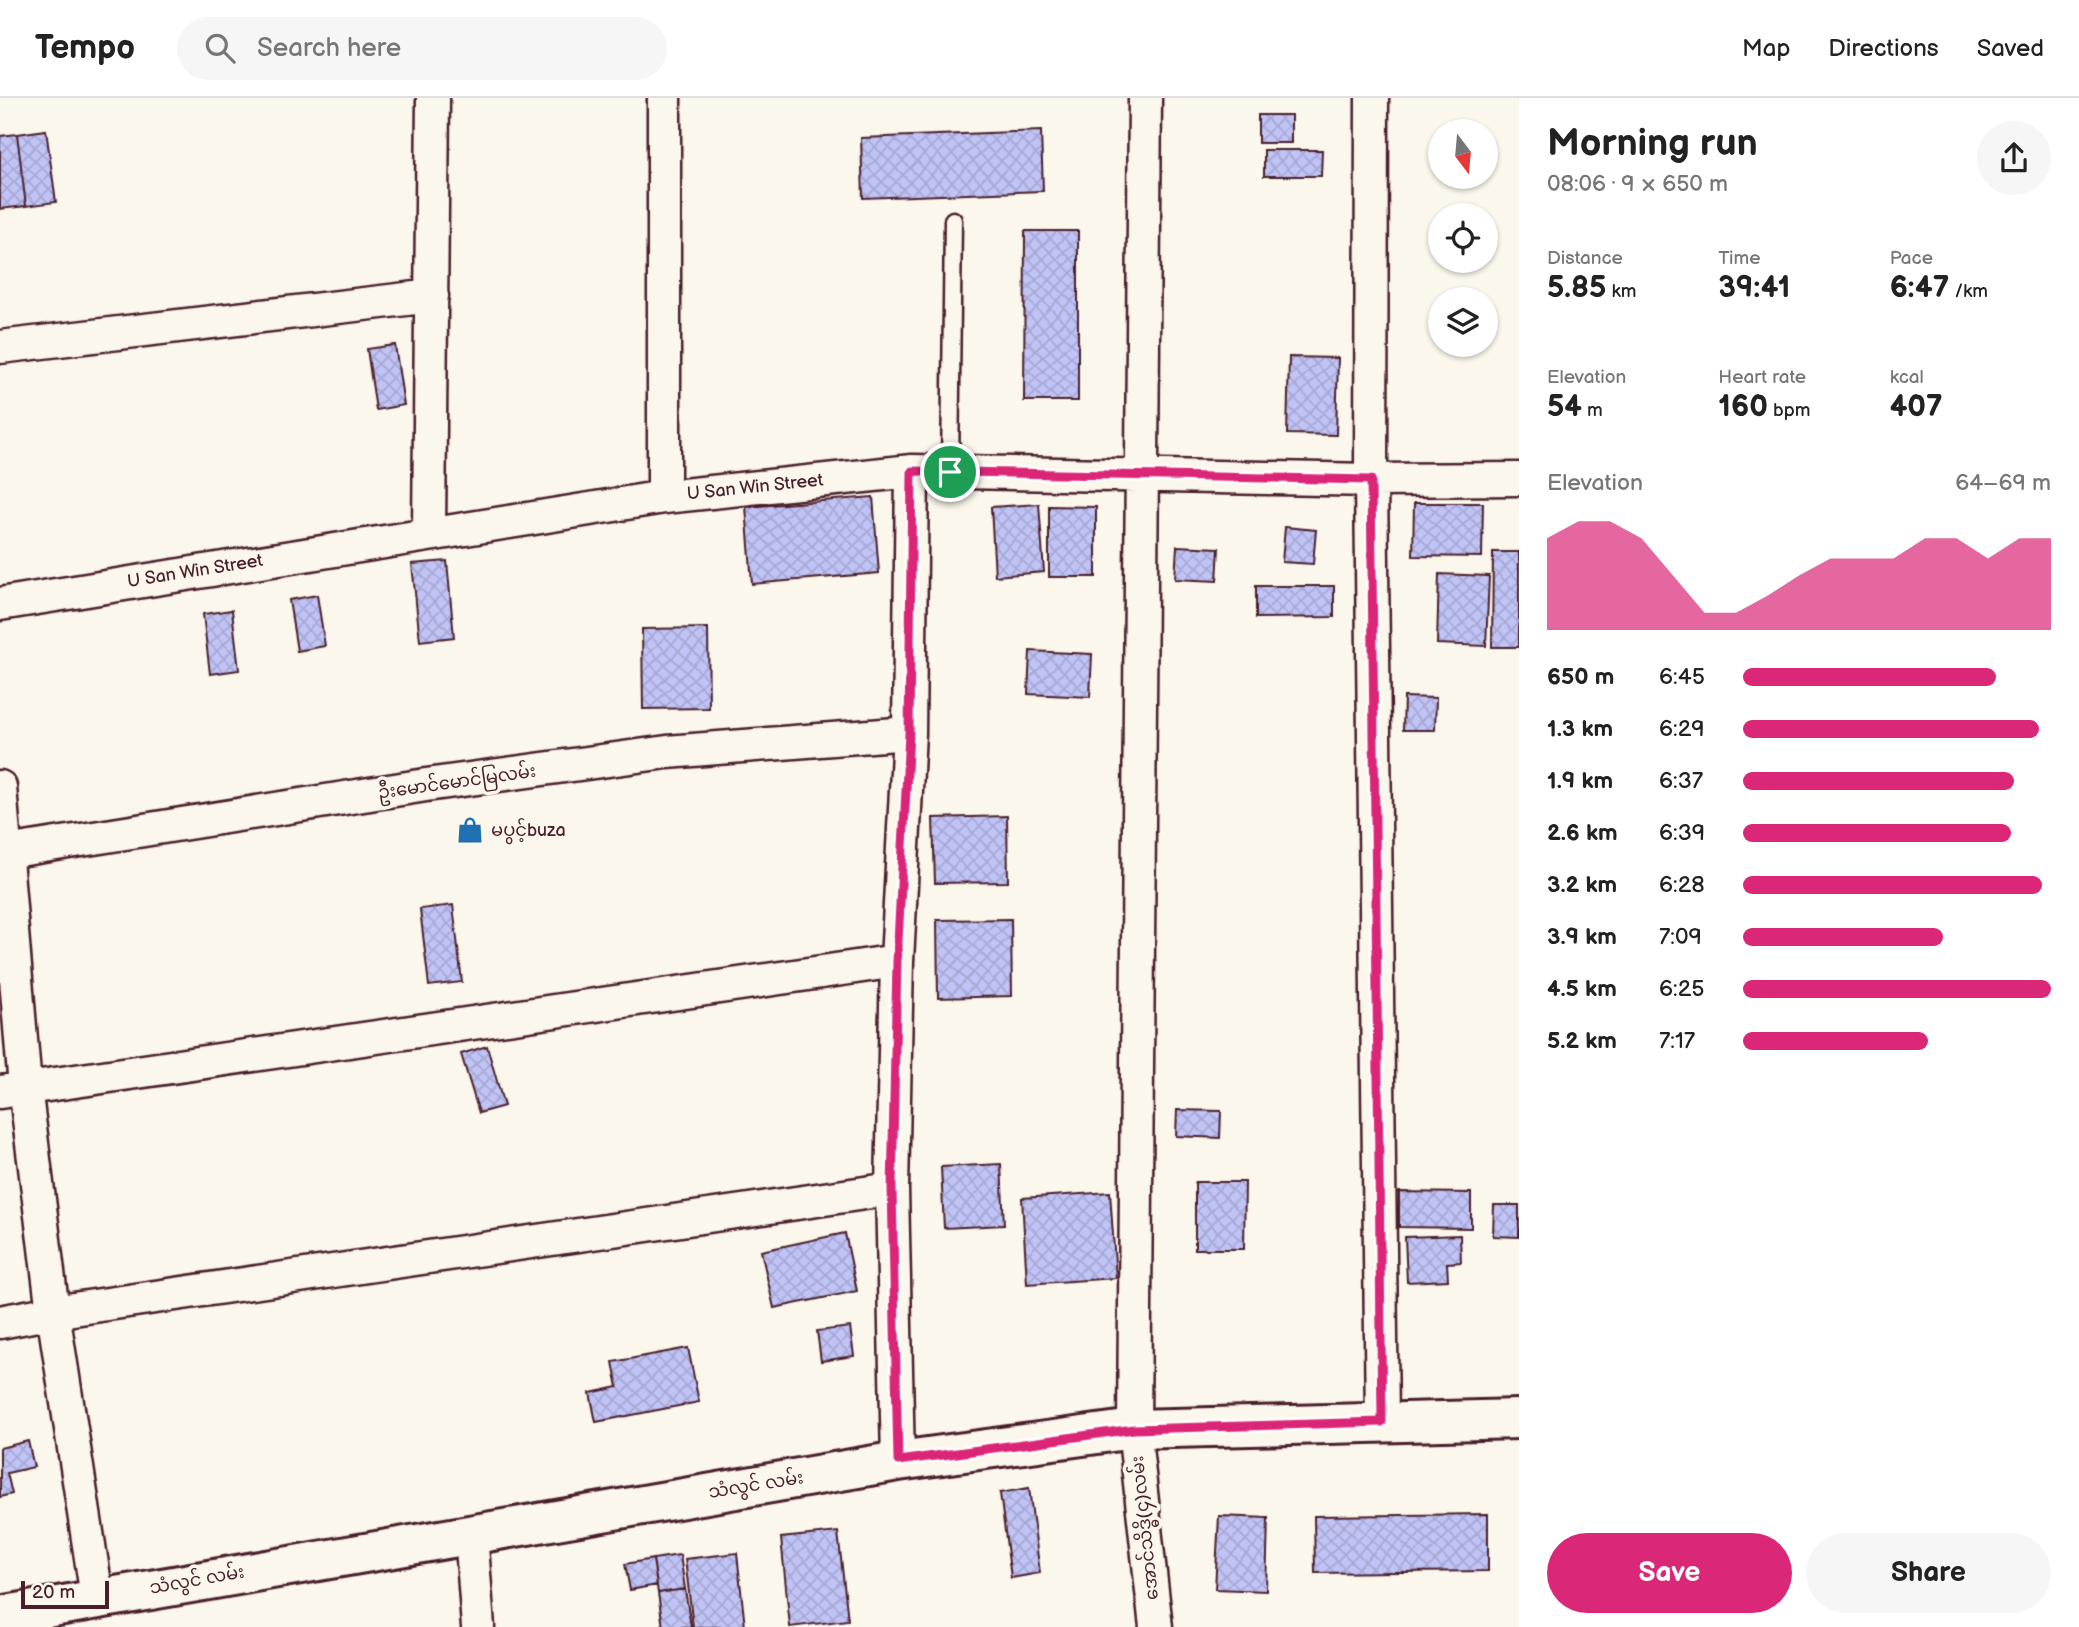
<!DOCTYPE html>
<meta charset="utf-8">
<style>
:root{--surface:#fff;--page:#f6f6f6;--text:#222;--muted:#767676;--line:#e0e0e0;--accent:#db2777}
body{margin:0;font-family:"Balsamiq Sans","Noto Sans Myanmar",sans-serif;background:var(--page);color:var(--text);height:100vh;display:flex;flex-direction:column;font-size:26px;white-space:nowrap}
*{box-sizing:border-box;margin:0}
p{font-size:23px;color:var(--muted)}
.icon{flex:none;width:38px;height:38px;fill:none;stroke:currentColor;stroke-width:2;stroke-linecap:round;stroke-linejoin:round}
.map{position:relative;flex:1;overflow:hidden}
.panel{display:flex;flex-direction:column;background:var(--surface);width:560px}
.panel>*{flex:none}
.needle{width:46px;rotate:164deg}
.fabs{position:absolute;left:1428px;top:21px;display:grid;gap:14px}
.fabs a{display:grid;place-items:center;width:70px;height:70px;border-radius:50%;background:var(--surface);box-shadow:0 2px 5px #0004;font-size:35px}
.scale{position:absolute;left:21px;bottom:18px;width:88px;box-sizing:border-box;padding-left:7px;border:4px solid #4a1f2b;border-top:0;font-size:19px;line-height:24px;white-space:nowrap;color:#4a1f2b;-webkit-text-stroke:5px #fbf7ec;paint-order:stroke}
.pin{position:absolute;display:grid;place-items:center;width:60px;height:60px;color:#fff;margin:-30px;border:4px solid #fff;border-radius:50%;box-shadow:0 2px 7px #0007}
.round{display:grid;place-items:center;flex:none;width:74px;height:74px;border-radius:37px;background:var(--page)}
.summary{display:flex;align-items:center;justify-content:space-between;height:119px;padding:0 28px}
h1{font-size:38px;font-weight:700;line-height:52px}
.figures{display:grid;grid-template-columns:repeat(3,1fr);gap:10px;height:119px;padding:7px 28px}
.figures div{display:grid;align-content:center}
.figures b{font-size:30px;font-weight:700}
.figures small{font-size:19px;font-weight:400}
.figures p{font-size:19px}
.chart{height:196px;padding:14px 28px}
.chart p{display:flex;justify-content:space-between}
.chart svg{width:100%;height:126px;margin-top:7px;fill:var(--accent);opacity:.7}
.action{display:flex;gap:14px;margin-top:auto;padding:14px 28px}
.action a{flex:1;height:80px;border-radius:42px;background:var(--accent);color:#fff;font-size:28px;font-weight:700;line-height:80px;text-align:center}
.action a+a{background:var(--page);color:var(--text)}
ul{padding:0 28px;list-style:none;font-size:23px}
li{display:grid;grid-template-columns:112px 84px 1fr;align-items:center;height:52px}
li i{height:18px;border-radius:9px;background:var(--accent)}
header{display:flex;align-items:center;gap:42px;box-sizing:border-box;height:98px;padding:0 35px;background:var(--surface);border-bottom:2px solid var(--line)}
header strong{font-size:33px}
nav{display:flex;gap:38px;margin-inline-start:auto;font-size:24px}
.search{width:490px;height:63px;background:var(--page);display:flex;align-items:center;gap:18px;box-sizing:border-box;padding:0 24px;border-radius:38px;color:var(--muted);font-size:26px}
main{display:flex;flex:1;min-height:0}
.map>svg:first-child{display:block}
.building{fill:url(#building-cross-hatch);stroke:#4a1f2b;stroke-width:2}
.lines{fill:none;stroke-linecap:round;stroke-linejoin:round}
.lane-casing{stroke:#4a1f2b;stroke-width:21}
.street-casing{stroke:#4a1f2b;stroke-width:37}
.secondary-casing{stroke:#4a1f2b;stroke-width:44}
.lane{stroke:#fbf7ec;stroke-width:16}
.street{stroke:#fbf7ec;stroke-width:32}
.secondary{stroke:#fbf7ec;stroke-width:38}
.route-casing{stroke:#fff;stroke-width:14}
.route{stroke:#db2777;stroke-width:9}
.labels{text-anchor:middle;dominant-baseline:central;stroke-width:7;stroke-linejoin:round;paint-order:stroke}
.street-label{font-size:18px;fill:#4a1f2b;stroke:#fbf7ec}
.poi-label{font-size:18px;fill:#4a1f2b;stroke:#fbf7ec;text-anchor:start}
</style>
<header>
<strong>Tempo</strong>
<div class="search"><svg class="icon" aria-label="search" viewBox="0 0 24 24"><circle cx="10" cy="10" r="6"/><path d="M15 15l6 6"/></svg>Search here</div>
<nav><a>Map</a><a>Directions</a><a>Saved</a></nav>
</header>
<main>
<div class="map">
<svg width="1519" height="1529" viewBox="0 0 1519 1529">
<defs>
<pattern id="building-cross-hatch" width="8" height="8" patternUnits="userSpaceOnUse" patternTransform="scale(1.75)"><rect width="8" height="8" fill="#c0c3f5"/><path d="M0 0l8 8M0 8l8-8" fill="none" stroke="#a6a7d2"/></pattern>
</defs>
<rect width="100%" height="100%" fill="#fbf7ec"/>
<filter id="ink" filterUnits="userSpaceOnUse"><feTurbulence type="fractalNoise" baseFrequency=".0143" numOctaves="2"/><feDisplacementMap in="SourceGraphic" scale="14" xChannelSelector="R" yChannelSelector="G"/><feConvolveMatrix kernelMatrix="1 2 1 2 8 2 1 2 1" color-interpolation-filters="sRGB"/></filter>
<g filter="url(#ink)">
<path class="building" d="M1258,17H1291V45H1258Z
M46,32L56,104L26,108L17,36Z
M1041,33L1043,93L863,100L861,40Z
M17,36L26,108L0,111V38Z
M1264,52H1322L1321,78H1264Z
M1025,133H1078V303H1024Z
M395,247L404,307L376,312L367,251Z
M1289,259L1338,260L1336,337L1287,336Z
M873,399L879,475L752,486L746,409Z
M1414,405H1483L1482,459L1413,458Z
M1039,406L1044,474L995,478L991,409Z
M1049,408L1096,409V479H1049Z
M1285,429L1316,432L1313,466L1282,464Z
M1177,448L1219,450L1217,483L1175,481Z
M1493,454H1519V549H1492Z
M447,463L454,539L420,543L412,466Z
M1439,476L1489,478L1486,548L1437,546Z
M1256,488H1334V519L1256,520Z
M317,497L325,548L297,553L289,502Z
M232,512L239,572L210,576L203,516Z
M708,530L709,610L643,611L642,531Z
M1030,553L1092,556L1090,599L1028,596Z
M1404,599L1436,600L1435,632H1403Z
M1007,718L1008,784L935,785L933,720Z
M453,807L462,884L429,888L420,811Z
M1011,821L1012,898L938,900L937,822Z
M487,948L504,1008L479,1015L461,956Z
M1177,1012L1221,1013L1220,1040L1176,1038Z
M1001,1066L1004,1127L944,1130L941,1069Z
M1195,1084H1245L1244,1151H1195Z
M1110,1094L1116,1180L1027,1186L1022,1100Z
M1399,1094L1471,1095V1130L1399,1129Z
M1494,1107H1519V1139L1493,1138Z
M845,1135L857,1193L774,1210L761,1153Z
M1460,1137L1461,1164L1447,1165L1448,1182L1407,1184L1405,1139Z
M850,1229L854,1258L821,1263L817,1233Z
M688,1250L699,1304L596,1324L590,1295L618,1289L613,1264Z
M28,1343L34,1369L7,1375L12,1396L0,1399V1350Z
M1029,1390L1040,1475L1011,1480L1000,1395Z
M1488,1416V1473L1315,1475L1314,1418Z
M1219,1418L1268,1420L1266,1493L1215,1491Z
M838,1434L848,1522L790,1529L781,1440Z
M737,1455L745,1529H693L685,1461Z
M680,1457L685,1491L658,1495L653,1461Z
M653,1461L657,1487L630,1492L625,1466Z
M685,1491L691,1529H663L658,1495Z"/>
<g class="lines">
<g class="lane-casing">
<path id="lane" d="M950,374L953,122"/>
</g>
<g class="street-casing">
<path id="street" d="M664,0V399
M1145,0L1134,1331L1156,1529
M1372,0L1371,382L1382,1324
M0,249L432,198
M429,434L433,0
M0,506L664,399L912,373L1371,382L1519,381
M0,689L25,989L53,1214L97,1499
M0,755L426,687L667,654L909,635
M0,994L897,863
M0,1224L53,1214L892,1091
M898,1363L892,1091L897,863L909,635L912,373
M471,1435L478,1529"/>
</g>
<g class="secondary-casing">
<path id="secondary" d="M0,1518L898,1363L1134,1331L1519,1321"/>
</g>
<use href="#lane" class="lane"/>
<use href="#street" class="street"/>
<use href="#secondary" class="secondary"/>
</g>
</g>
<g class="lines" filter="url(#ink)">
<g class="route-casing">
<path id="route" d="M912,373L1371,382L1382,1324L1134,1331L898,1363L892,1091L897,863L909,635Z"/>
</g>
<use href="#route" class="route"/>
</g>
<defs>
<g id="shop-bare" transform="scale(2.1)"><path d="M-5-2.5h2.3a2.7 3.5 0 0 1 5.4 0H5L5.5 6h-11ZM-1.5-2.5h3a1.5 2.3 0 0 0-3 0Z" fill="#1f6fb2" stroke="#fbf7ec" stroke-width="2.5" paint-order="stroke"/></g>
</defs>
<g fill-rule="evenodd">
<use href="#shop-bare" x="470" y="732"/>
</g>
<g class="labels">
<g class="street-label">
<text transform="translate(755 389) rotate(-6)">U San Win Street</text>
<text transform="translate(195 473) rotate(-9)">U San Win Street</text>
<text transform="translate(457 684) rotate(-8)">ဦးမောင်မောင်မြလမ်း</text>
<text transform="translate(756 1387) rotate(-9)">သံလွင် လမ်း</text>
<text transform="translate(1145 1430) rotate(-96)">အောင်သိဒ္ဓိ(၄)လမ်း</text>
<text transform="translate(197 1482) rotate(-10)">သံလွင် လမ်း</text>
</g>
<g class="poi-label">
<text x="491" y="732">မပွင့်buza</text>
</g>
</g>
</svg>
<div class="fabs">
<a><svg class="needle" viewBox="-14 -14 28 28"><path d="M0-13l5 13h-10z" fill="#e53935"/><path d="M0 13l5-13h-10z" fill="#767676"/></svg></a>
<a><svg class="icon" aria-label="locate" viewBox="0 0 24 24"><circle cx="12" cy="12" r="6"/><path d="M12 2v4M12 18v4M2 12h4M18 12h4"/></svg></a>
<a><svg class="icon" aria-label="layers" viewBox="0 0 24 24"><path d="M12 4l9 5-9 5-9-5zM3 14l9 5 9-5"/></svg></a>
</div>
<div class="scale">20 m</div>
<div class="pin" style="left:950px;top:374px;background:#1e9e55"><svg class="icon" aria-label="arrive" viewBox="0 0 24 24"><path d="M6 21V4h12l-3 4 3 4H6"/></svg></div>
</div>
<section class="panel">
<div class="summary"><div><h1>Morning run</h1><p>08:06 · 9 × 650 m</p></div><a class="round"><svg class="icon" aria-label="share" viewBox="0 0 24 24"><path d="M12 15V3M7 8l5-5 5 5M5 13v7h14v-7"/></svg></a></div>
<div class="figures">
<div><p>Distance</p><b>5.85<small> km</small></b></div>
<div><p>Time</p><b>39:41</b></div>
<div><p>Pace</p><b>6:47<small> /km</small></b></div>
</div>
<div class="figures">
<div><p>Elevation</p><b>54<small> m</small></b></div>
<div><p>Heart rate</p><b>160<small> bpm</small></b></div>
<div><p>kcal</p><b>407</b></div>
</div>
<div class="chart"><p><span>Elevation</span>64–69 m</p>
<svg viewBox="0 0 160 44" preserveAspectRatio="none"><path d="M0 44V12L10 6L20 6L30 12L40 25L50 38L60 38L70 32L80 25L90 19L100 19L110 19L120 12L130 12L140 19L150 12L160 12V44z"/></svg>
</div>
<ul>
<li><b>650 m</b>6:45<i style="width:82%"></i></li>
<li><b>1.3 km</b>6:29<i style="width:96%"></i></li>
<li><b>1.9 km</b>6:37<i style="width:88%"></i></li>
<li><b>2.6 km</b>6:39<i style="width:87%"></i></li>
<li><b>3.2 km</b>6:28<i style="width:97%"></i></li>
<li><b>3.9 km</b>7:09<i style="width:65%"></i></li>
<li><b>4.5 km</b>6:25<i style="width:100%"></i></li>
<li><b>5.2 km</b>7:17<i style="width:60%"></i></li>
</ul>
<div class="action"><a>Save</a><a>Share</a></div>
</section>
</main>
